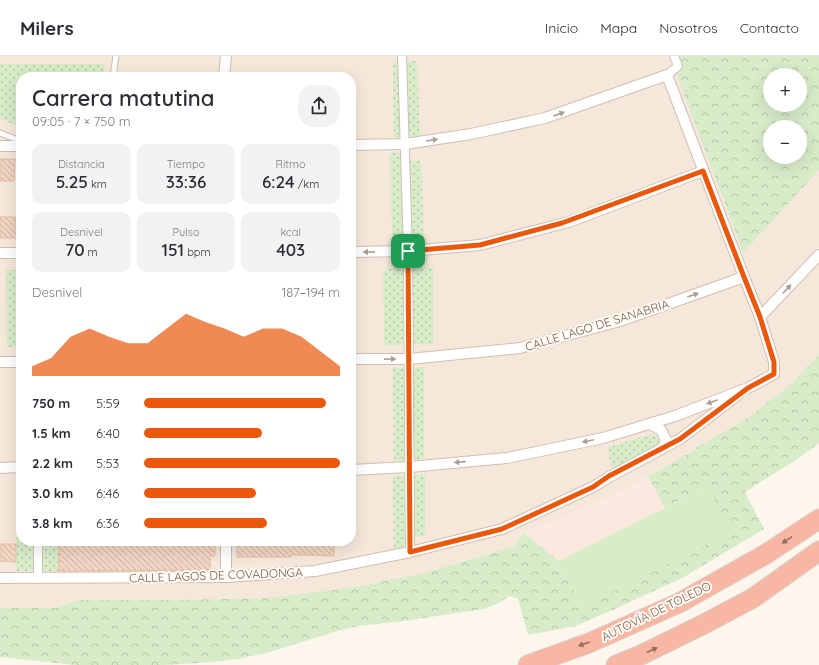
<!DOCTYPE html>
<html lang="es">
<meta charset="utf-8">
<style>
:root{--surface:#fff;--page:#f2f2f3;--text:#2b2b33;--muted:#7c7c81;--line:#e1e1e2;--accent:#ea580c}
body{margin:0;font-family:Quicksand,sans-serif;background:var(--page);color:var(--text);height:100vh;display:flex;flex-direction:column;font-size:15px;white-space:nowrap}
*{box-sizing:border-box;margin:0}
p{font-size:13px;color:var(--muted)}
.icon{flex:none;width:22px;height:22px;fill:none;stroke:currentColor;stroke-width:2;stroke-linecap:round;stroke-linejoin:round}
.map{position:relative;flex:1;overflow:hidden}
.sheet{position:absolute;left:16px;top:16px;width:340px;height:474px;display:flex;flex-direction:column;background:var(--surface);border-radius:16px;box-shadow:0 4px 16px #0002}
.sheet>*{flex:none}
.buttons{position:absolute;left:763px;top:12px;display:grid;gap:8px}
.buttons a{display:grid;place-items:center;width:44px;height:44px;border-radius:50%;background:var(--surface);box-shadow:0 4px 16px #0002;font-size:20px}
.pin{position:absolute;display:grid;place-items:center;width:34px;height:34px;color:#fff;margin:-17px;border-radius:8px;box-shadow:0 2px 6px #0006}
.round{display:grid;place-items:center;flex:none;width:42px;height:42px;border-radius:16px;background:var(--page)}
.summary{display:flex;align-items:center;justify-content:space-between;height:68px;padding:0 16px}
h1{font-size:22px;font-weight:600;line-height:30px}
.metrics{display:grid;grid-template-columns:repeat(3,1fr);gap:6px;height:68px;padding:4px 16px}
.metrics div{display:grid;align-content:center;border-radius:10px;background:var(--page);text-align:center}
.metrics b{font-size:17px;font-weight:600}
.metrics small{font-size:11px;font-weight:400}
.metrics p{font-size:11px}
.chart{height:112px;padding:8px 16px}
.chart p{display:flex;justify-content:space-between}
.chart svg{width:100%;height:72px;margin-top:4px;fill:var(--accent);opacity:.7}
ul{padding:0 16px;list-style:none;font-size:13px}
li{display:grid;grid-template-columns:64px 48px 1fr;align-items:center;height:30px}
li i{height:10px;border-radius:5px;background:var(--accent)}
header{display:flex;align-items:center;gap:24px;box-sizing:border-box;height:56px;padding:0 20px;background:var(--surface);border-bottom:1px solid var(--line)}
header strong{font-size:19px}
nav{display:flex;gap:22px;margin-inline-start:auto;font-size:14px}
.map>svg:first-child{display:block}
.residential{fill:#f5e8da;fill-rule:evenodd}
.commercial{fill:#fde8e0}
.park{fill:url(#park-crowns);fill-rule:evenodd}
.garden{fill:url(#garden-dots)}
.pitch{fill:#d8ecc9}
.building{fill:url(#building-back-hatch);stroke:#e6bba3}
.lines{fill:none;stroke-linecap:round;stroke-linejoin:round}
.service-casing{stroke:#d1beb0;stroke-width:7}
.pedestrian-casing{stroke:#d1beb0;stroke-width:10}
.minor-casing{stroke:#d1beb0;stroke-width:12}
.motorway-casing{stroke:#dad1cd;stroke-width:21}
.service{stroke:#fff;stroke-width:5}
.pedestrian{stroke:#fff;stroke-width:8}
.minor{stroke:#fff;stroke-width:10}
.motorway{stroke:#f7b7a3;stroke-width:19}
.oneway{fill:#af9d94}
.oneway2{fill:#936e5e}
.route-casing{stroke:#fff;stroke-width:8}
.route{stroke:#ea580c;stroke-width:5}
.labels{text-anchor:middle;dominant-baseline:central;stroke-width:4;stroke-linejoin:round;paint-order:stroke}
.street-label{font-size:12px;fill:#7a5c4d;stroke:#fffaf3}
</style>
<header>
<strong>Milers</strong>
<nav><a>Inicio</a><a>Mapa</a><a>Nosotros</a><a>Contacto</a></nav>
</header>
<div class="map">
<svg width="819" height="609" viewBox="0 0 819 609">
<defs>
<pattern id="park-crowns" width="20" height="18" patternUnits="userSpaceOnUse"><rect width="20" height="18" fill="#d8ecc9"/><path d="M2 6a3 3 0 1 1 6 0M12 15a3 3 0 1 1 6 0" fill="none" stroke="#b4c2a5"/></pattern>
<pattern id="garden-dots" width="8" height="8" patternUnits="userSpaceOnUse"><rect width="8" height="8" fill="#d8ecc9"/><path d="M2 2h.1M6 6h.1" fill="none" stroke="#b4c2a5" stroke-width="1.8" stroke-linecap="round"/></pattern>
<pattern id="building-back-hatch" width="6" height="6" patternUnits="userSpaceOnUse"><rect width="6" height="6" fill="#f3d5c3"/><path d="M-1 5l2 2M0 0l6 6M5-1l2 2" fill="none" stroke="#cab0a1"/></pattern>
</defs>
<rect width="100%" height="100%" fill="#fdf6ec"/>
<path class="residential" d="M0,0H819V299L791,328L745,364L705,386L681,402L612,440L524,477L515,490L424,517L350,532L266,542L168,544H79L55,552H0ZM770,19H800V49H770ZM21,21H351V485H21ZM770,71H800V101H770Z"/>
<path class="commercial" d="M648,420L665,452L559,505L524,477L612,440Z"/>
<path class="park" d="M677,0H819V114L743,197L674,11ZM770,19H800V49H770ZM770,71H800V101H770Z
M819,299V387L796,404L745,436L764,473L684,521L615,553L576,570L528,579L518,543L509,540L499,547L484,553L397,566L358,570L334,576L270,596L238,603L213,606L165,609H75L0,601V552H55L79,544H168L266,542L350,532L424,517L515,490L524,477L559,505L582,550L707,431L665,452L648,420L681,402L705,386L745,364L791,328Z"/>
<path class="garden" d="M417,5L420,80H408L405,6Z
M393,7H400L402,81H394Z
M0,8H105L103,21H21V70L15,69L0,62Z
M403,96L405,190H392L390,97Z
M409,105H421L424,186L412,187Z
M17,106H21V191H18Z
M410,211H433V288H411Z
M383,212H405L406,289H384Z
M6,214H21V291H7Z
M424,311V403L413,404L412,312Z
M393,312H406V405H394Z
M17,314H21V406H18Z
M652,378L657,380L659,384L658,389L612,414L608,391Z
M412,419H425V479L414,481Z
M393,420H406L407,489L394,493Z
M16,423H21V485H35V515H16Z
M40,485H59V515H40Z"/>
<path class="pitch" d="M707,431L730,477L582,550L559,505Z"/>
<path class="building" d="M0,103H15L14,125H0Z
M0,161H16V182H0Z
M111,485L215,486V500H210V514L59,515V487H90L111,486Z
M237,485H334V500L303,499H291V501H237Z
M0,488H16V506L0,505Z"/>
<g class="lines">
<g class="service-casing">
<path id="service" d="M113,21L116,0
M0,77L21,85"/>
</g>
<g class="pedestrian-casing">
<path id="pedestrian" d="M402,0L408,195L410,496
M667,19L678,10L674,0
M38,485V523"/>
</g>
<g class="minor-casing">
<path id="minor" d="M224,21L226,0
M351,89L405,88L471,78L545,62L667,19L744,221L760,261L774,306V318L748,332L675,360L603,382L507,402L409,411L351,414
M0,90H21
M351,196L408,195L480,189L569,166L703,115
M0,197H21
M760,261L819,199
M351,303H409L520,292L620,265L744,221
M0,306H21
M650,368L661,374L666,384L662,393
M0,412L21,411
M226,485V521
M0,522L226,521L315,515L410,496L502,473L593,431L609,421L680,383L738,339"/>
</g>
<g class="motorway-casing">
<path id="motorway" d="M528,609L589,587L679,547L766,498L819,463
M616,609L641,599L704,568L753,542L819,495"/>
</g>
<use href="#service" class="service"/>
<use href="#pedestrian" class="pedestrian"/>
<use href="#minor" class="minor"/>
<use href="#motorway" class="motorway"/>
</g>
<defs><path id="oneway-solid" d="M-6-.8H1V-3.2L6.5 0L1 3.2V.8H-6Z"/></defs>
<g class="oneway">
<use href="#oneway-solid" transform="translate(559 58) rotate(-20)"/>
<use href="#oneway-solid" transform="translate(432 84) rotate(-9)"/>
<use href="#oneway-solid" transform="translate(369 196) rotate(179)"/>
<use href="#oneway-solid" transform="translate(787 233) rotate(-46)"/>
<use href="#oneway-solid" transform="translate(693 239) rotate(-19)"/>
<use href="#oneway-solid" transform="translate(390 303) rotate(-1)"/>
<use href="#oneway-solid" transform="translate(712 346) rotate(159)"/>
<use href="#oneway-solid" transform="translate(588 385) rotate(168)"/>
<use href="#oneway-solid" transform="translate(460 406) rotate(175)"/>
</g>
<g class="oneway2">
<use href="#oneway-solid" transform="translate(787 484) rotate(146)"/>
<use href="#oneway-solid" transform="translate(584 588) rotate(160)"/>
<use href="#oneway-solid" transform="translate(652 594) rotate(-26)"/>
</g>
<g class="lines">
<g class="route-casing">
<path id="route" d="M703,115L744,221L760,261L774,306V318L748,332L680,383L609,420L593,431L502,473L410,496L408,195L480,189L562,167Z"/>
</g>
<use href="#route" class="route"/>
</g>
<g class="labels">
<g class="street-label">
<text transform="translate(597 269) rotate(-17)">CALLE LAGO DE SANABRIA</text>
<text transform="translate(216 519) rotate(-2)">CALLE LAGOS DE COVADONGA</text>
<text transform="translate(656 555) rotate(-26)">AUTOVÍA DE TOLEDO</text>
</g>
</g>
</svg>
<div class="buttons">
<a>+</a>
<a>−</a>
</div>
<div class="pin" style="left:408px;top:195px;background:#1e9e55"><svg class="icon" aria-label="arrive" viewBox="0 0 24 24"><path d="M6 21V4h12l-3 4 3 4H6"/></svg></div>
<section class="sheet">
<div class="summary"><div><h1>Carrera matutina</h1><p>09:05 · 7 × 750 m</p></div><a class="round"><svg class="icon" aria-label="share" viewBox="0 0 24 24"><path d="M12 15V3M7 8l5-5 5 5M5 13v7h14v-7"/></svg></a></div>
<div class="metrics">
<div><p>Distancia</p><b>5.25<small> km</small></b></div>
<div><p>Tiempo</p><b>33:36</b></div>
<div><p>Ritmo</p><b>6:24<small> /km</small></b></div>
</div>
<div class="metrics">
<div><p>Desnivel</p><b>70<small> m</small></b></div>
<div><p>Pulso</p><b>151<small> bpm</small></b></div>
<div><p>kcal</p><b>403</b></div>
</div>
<div class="chart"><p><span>Desnivel</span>187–194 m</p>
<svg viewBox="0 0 160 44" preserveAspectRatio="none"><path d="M0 44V38L10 33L20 20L30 15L40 20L50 24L60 24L70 15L80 6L90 11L100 15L110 20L120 15L130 15L140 20L150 29L160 38V44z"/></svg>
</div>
<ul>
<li><b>750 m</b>5:59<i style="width:93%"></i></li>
<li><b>1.5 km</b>6:40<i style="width:60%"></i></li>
<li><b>2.2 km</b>5:53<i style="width:100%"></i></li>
<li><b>3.0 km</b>6:46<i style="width:57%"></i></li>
<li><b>3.8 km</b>6:36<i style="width:63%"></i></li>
</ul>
</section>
</div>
